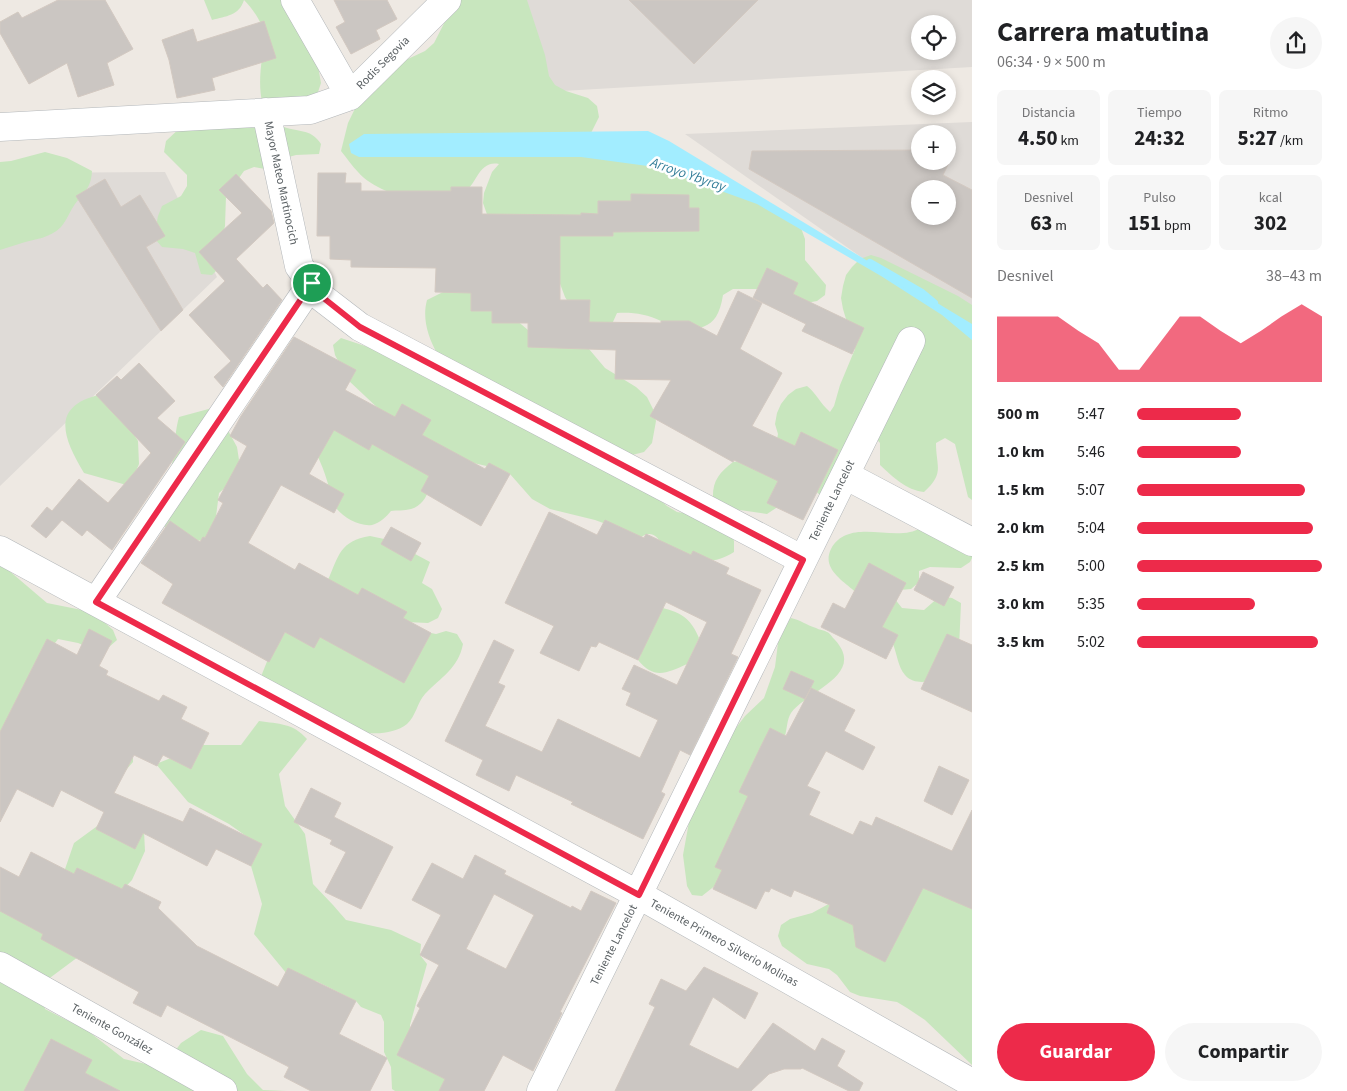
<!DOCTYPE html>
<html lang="es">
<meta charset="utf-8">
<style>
:root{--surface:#fff;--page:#f6f6f6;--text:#202124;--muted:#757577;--accent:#ed2a4a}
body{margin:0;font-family:"Source Sans 3",sans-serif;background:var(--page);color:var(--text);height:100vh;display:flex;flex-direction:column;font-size:19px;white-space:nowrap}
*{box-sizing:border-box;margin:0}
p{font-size:16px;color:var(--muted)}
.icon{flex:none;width:28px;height:28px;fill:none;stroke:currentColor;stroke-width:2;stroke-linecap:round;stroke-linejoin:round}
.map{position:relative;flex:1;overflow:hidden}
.sheet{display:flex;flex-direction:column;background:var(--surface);width:375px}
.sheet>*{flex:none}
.fabs{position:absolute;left:911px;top:15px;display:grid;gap:10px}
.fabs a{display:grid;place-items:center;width:45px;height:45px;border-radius:50%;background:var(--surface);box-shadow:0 2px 8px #0003;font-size:25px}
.pin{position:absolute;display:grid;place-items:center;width:42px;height:42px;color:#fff;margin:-21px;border:2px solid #fff;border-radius:50%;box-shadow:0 1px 5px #0007}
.round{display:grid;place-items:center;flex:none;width:52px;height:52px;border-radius:26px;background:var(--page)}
.overview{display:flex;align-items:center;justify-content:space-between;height:85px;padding:0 25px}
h1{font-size:28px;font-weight:700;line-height:38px}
.stats{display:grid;grid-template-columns:repeat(3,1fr);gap:8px;height:85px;padding:5px 25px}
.stats div{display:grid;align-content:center;border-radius:8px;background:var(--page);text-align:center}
.stats b{font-size:21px;font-weight:700}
.stats small{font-size:14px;font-weight:400}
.stats p{font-size:14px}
.chart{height:140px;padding:10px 25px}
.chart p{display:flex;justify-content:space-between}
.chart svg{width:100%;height:90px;margin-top:5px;fill:var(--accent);opacity:.7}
.button{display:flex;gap:10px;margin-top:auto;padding:10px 25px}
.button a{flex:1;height:58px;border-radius:30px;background:var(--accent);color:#fff;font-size:20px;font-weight:700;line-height:58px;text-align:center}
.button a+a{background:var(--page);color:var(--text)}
ul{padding:0 25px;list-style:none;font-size:16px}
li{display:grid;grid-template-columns:80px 60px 1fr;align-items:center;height:38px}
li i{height:12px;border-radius:6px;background:var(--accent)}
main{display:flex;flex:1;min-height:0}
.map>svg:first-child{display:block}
.industrial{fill:#dfdbd7;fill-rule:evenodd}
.green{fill:#c8e6be}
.water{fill:#a2edff}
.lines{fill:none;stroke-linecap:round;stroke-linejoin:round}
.stream{stroke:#a2edff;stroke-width:8}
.building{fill:#cbc6c2;stroke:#d3c9c1;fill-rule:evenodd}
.minor-casing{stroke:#b3b7ba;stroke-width:29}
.minor{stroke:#fff;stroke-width:28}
.route-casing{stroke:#fff;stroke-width:10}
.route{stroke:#ed2a4a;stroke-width:6}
.labels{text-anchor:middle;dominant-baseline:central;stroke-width:5;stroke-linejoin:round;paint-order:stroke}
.street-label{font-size:12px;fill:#5b6164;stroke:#fff}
.water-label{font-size:14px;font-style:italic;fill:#357e99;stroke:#fff}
</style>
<main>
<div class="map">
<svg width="972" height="1091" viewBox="0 0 972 1091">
<rect width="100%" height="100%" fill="#eee9e3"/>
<path class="industrial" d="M492,0H972V67L545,92ZM920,24H948V51H920Z
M972,122V345L914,294L685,134ZM920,134H948V161H920ZM920,189H948V216H920Z
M165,172L217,277L0,486V173Z"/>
<path class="green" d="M204,0H306L321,83L316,98L262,102C259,87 260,73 262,58C263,52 265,44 265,38C264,25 253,9 244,0C239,16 226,16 212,20Z
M456,0H527L545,55L549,76L555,85L566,91L588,98L597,106L599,117L589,137L643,159L765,203L801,228L805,239V260L826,285L825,295L817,301L806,303L764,289H733L723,295C717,334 698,328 664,331L661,321C647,314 632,312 617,313L608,333L576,315L565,297L553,265L490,223L483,203L484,193L492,172L499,164C478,160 477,186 463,193C456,196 447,195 440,196C433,197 424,200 417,199C397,196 372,188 358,172C352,166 347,158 341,151L348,123L367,84L395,65L425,51L434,43Z
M265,118C272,121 279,126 287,128C302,132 312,130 321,144L319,154L296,155L285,158L265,169L254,167L244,171L226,196L225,226L220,247V267L212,275L201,274L195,253L183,249L162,247L154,238L158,216L162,206L181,196L187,186V175L164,152L166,141L182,126Z
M45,152L67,158L92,171C91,188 85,191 75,204C70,211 67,220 61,227C50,238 36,239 22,243C15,245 7,248 0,250V162L11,161Z
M871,255L881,258L958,296L972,305V500L968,497L955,444L945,438L936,443C936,467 945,473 924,492C906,490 893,477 880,465V443L873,435L823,497L815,491L782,476L776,508L767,514L733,509L713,500C712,481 719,473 733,462L760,459L776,444L778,434L775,424L777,413L781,404L788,395L796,389L807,386C816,393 820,403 830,412L834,406L840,385L855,349L843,309L841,298L843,286L846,275L852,267L860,259Z
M462,286L503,309L534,335L580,344L589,349L605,368L636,387L647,397L653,409L656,421L652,443L644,452L632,455L566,450L575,456L641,484L667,506L677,512L701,516L730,531L734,541V552C717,563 705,562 685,558C682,557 677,557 674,555C658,548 658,520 634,543L647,604C673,611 688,611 699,638L687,664C667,673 654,680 638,660L641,655V645L617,528L595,520L550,509L532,499L510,474L500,469L451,458L382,412L348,380L335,355L333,345L341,338L383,352L437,353C428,337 422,318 427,300L449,289Z
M108,393L138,441L139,464L130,486L84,473C60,433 51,403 108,393Z
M227,404L225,425L237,447L239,460L234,480L219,493L214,532L208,541C194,540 173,541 165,527C156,511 170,476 173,459C175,445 175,431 179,417Z
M316,420L433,459C431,476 432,503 411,509C404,511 397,510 391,511C386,517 380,523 372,525C357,527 337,514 331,500C330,496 330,492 329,488C325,470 316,453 309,436Z
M931,523L972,540V558L970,562L961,568L930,567L919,571V582L911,589L900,590L894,598L902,608L924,610L940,596L952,598L961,603L959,648L934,681C923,682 913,684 905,675C898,667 897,654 893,644C890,639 886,635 884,631C881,625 879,619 876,614C870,605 860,596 852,589C840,579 822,567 831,549C847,520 885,538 910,532C917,531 924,526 931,523Z
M370,536L389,540L430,562L422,583L432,589L442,609L438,618L428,623L406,622L344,594L328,580C339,555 340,541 370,536Z
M0,563L47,603L82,610L104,622L113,630L117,640L109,647H88L78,643L58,639L32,674L133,754V762L126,770L0,743Z
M791,618C801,620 806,625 816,628C819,630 824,630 827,632C830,633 832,637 835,640C867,675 806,691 791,713C787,719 787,729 785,736L726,877L702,896L692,895L687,886L683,855L689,822L710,779L717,758L729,737L745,716L764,698L775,667L779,635L783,625Z
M296,622L401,667L431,633L436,634L446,631L457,634L463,644C458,669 441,677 425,694C417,703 416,716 407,724C396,733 376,735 363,732C354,730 344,722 335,718C310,705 285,692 260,679L272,649L280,641L286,631Z
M259,721C279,724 293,723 307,739L279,774L285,806L305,834L313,884L333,905L346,920L391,930L421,944L420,955L427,964L410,1025V1036L448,1074L441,1091H395L392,1089L391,1067L384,1052V1022L381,1015L361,1007L356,1001L316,981L303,1018L287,974L254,934L262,904L251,866L250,845L246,836L229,824L188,802L156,764L203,745H241Z
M100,824L144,831L145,851L132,880L117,896L64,872L74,843Z
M898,826L907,833V884L972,890V1065L925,1020L907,1008L897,1002L860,996L850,992L837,975L829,969L807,964L782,946L778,936L781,925L790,919L812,913L836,900L886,829Z
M0,903L54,928L78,957L39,986L45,1009L88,1031L124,1059L146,1064L169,1059L181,1043L201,1030L223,1036L247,1074L263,1090L287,1091H0Z"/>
<path class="water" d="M648,131L669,141L972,324V340L942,315L881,276L757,204L655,167L581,157H359L351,153L349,144L364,134Z"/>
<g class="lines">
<path class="stream" d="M870,263L922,293L934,303"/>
</g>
<path class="building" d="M58,0H105L133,49L107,63L114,85L78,97L67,63L29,84L0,33V22L18,12L22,18Z
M334,0H387L397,19L376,30L380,39L351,54L336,27L345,22Z
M629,0H758L694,64Z
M264,21L276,58L212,78L215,90L177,98L169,60L162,40L193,29L197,42Z
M920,150V161H948V150H955L943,175L972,190V298L749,169L752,151ZM920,189H948V216H920Z
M318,173H346L345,183H361V191H451V187H482V214L581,215V213L598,214V201H631V194L689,195V208H699V231L613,232V236H560V300H590L589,322L661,323V321H689L717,336L738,291L762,303L740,349L782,373L752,426L795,446L801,432L838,450L803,520L767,503L778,481L734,460L733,462L650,416L671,380L615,379L616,350L528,347V323H492V311H471V293L435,292L436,268L351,267V260L330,259V236H317Z
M236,174L271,211L274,223L236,259L263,288L267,284L282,300L223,387L214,377L231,361L189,315L225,281L199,252L242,213L219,190Z
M105,179L121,207L140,195L165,236L146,247L183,310L161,331L76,196Z
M767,268L798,283L793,294L864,328L852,354L802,331L806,324L753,298Z
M294,337L356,370L345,390L395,417L402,404L431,420L422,435L485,469L489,463L510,474L481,526L421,491L429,476L372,444L369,450L334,430L309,474L344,494L334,513L281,485L248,543L295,570L299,563L358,595L362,588L407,612L403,618L431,633L404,683L320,637L314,648L285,632L269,662L162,603L173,584L141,563L170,521L200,542L203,537L205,538L223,503L218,500L247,446L230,436L241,416Z
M139,363L175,401L157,418L185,442L112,550L87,530L82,536L62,520L46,538L31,526L47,507L52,511L79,479L108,503L151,453L96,395L117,376L121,380Z
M549,512L597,535L605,520L644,538L646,534L691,555L693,551L729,568L726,574L761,590L731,654L738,657L690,755L680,750L661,792L665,794L643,839L571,804L573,802L516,775L509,791L476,775L483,760L445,741L494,640L514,650L498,683L505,686L485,726L542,752L558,719L640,758L658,720L626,705L631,693L622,689L634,665L677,685L707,622L666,602L638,660L599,642L596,647L591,646L579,671L540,653L554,626L505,603Z
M391,527L421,543L411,561L381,544Z
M869,563L906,583L882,627L898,635L886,659L821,627L833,603L845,609Z
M923,572L954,587L944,606L914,590Z
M89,629L112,641L99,666L108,671L106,675L159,701L163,695L187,707L181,719L209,733L191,769L163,755L157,766L134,755L114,793L183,822L190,808L262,844L251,866L216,849L207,866L143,833L135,849L96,829L104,812L61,790L53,807L17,789L0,822V732L47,639L77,655Z
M947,634L972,645V712L921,689Z
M791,671L814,681L805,699L783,689Z
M811,688L855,710L844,731L875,747L863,770L826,751L807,786L820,792L809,815L853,835L860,821L872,826L876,817L952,851L972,810V909L923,888L885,962L856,947L853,925L827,913L830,905L794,890L791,897L771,888L769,892L765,891L756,909L713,889L722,870L715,867L748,796L739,792L761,746L770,728L786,736Z
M939,766L969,780L952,815L924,801Z
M311,788L341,803L334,817L393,847L361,909L325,892L346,852L330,844L332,840L294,822Z
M31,852L74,874L77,868L122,889L125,884L161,902L158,908L197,946L278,987L288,968L356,1001L339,1034L387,1058L370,1091H311L284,1077L289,1067L167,1005L161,1017L133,1003L139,992L41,939L43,934L0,911V867L19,877Z
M475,855L506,871L504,874L571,908L572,906L581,911L591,891L616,903L560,1012L562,1013L533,1071L503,1055L484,1091H439L445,1079L397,1055L420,1008L417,1006L439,965L420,955L441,915L412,900L432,863L463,879ZM494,894L534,915L506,969L466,949Z
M704,967L758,993L745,1019L713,997L689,1045L738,1069L773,1023L815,1051L822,1038L845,1051L837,1066L863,1083L859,1091H849L802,1068L801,1069H784L769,1074L751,1091H615L655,1007L649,1004L661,979L686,991Z
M51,1039L92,1060L85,1073L120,1091H24Z"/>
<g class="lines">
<g class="minor-casing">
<path id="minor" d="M295,0L350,96
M266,112L299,266L321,297L360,327L803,560
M0,127L310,110L350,96L447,0
M845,475L972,542
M0,550L639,895L972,1083
M96,602L312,283
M0,966L223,1091
M541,1091L911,341"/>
</g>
<use href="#minor" class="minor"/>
</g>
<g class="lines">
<g class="route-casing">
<path id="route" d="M312,283L321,296L360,327L803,560L639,895L96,602Z"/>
</g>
<use href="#route" class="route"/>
</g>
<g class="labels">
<g class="street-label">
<text transform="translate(383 63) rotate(-45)">Rodis Segovia</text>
<text transform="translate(281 183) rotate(78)">Mayor Mateo Martinocich</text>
<text transform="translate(832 501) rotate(-64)">Teniente Lancelot</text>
<text transform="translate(724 943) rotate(29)">Teniente Primero Silverio Molinas</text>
<text transform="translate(614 945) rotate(-63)">Teniente Lancelot</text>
<text transform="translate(112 1029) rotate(29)">Teniente González</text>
</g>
<g class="water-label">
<text transform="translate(688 175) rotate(19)">Arroyo Ybyray</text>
</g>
</g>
</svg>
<div class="fabs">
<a><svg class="icon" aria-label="locate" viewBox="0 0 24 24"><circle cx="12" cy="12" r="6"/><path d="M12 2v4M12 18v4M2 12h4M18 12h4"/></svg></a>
<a><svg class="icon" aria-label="layers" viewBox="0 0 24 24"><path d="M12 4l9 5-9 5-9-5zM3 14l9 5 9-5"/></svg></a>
<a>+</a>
<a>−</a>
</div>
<div class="pin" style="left:312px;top:283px;background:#1e9e55"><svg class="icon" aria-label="arrive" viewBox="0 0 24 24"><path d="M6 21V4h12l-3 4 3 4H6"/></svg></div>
</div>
<section class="sheet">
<div class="overview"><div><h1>Carrera matutina</h1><p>06:34 · 9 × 500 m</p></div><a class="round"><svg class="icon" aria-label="share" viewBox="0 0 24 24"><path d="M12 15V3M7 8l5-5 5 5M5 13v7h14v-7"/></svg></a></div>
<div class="stats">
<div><p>Distancia</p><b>4.50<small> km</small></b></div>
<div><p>Tiempo</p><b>24:32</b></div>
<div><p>Ritmo</p><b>5:27<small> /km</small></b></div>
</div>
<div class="stats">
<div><p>Desnivel</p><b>63<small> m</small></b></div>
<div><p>Pulso</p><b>151<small> bpm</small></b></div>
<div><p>kcal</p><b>302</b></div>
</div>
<div class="chart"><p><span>Desnivel</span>38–43 m</p>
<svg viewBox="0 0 160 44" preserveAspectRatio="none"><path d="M0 44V12L10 12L20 12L30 12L40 19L50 25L60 38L70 38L80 25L90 12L100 12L110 19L120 25L130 19L140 12L150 6L160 12V44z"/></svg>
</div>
<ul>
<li><b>500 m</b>5:47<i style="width:56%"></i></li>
<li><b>1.0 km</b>5:46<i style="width:56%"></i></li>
<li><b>1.5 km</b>5:07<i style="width:91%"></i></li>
<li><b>2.0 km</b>5:04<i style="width:95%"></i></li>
<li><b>2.5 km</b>5:00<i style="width:100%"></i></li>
<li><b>3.0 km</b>5:35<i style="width:64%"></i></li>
<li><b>3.5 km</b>5:02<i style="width:98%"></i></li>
</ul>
<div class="button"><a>Guardar</a><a>Compartir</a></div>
</section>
</main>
